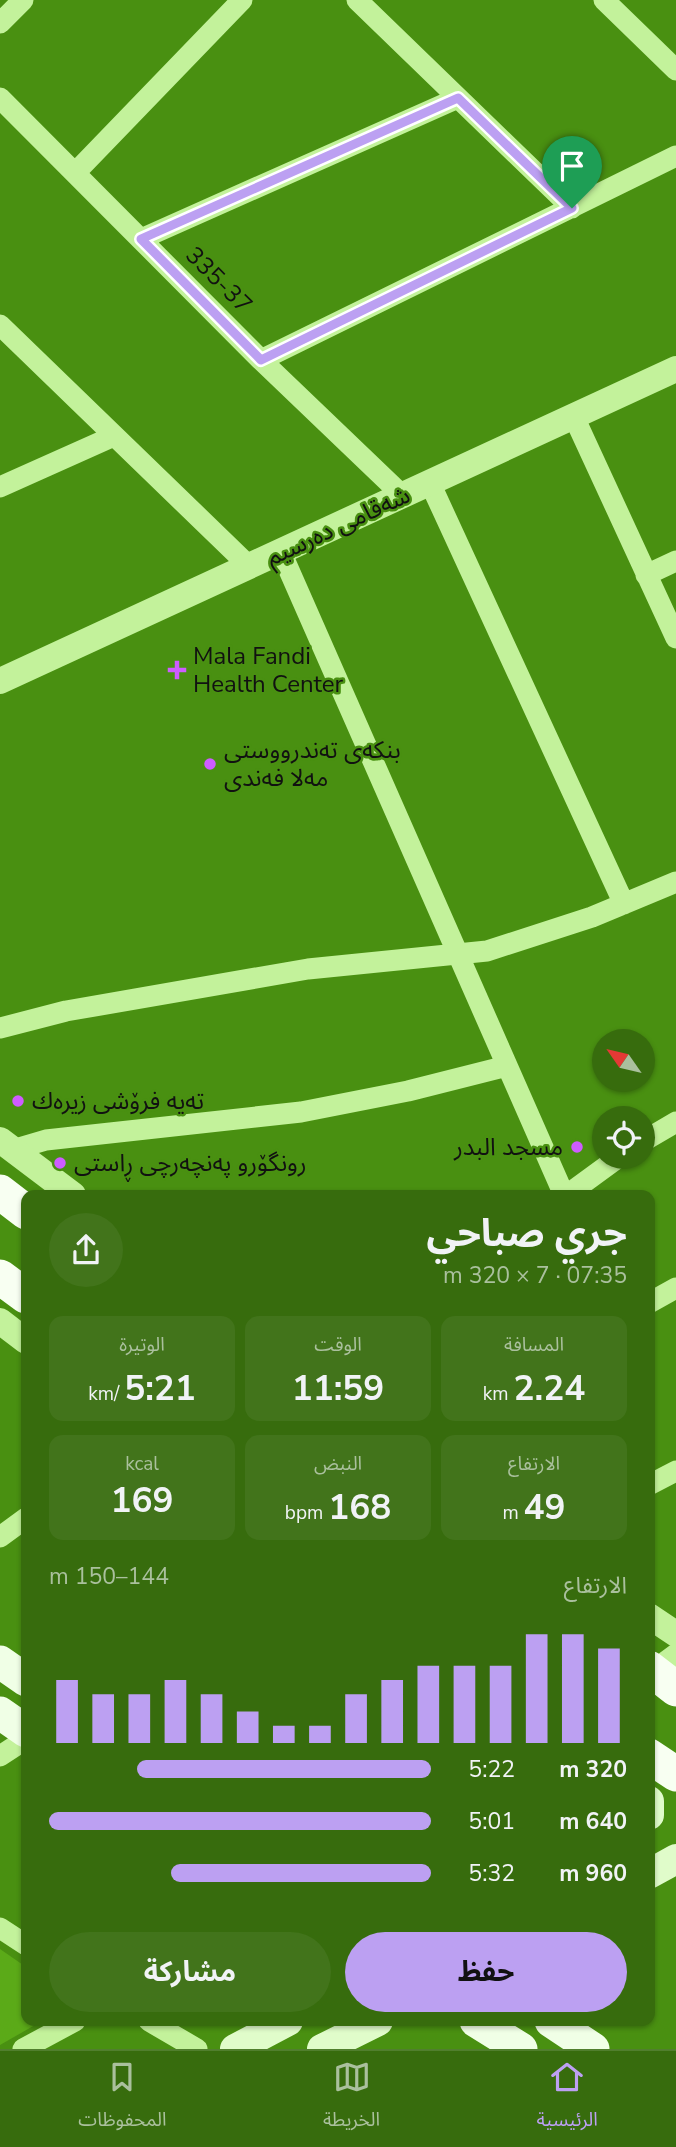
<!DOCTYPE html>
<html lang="ar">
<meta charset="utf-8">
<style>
:root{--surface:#376c0d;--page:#42741b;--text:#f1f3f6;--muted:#aac09d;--line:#517f2e;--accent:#bca0f2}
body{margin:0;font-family:"Nunito Sans","Noto Sans Arabic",sans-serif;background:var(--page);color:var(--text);direction:rtl;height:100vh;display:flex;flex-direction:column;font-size:26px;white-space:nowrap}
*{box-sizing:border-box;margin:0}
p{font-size:23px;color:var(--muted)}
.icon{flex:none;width:38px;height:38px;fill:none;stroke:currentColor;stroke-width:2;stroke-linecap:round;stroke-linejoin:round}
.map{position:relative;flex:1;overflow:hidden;direction:ltr}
.side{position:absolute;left:21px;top:1190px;width:634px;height:836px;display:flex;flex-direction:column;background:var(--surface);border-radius:14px;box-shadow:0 2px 5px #0004;direction:rtl}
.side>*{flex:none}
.needle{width:46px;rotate:304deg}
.controls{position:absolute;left:592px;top:1029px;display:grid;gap:14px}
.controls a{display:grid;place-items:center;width:63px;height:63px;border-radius:50%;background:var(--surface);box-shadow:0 2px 5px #0004;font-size:35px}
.pin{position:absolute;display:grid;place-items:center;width:60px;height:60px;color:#fff;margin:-72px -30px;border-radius:50% 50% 50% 0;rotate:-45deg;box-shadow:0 0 7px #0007}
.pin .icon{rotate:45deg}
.round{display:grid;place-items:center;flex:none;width:74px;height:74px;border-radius:37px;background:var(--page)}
.overview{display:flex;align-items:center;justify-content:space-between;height:119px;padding:0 28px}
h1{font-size:38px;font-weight:700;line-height:52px}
.metrics{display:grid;grid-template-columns:repeat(3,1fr);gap:10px;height:119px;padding:7px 28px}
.metrics div{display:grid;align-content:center;border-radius:14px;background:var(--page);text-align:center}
.metrics b{font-size:35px;font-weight:700}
.metrics small{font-size:19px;font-weight:400}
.metrics p{font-size:19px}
.chart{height:196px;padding:14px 28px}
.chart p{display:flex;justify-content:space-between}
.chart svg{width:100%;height:126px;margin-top:7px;stroke:var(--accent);stroke-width:6}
.action{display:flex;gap:14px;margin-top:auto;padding:14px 28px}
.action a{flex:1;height:80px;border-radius:42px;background:var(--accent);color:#111;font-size:28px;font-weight:700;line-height:80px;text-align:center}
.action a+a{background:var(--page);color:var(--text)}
ul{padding:0 28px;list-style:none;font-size:23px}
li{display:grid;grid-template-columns:112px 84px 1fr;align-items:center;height:52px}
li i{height:18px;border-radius:9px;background:var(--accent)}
.tab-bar{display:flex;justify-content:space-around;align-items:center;height:98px;border-top:2px solid var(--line);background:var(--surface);font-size:19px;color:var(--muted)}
.tab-bar a{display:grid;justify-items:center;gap:4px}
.tab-bar .selected{color:var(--accent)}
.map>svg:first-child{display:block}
.green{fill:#5baa18}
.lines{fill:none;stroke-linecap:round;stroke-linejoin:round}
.minor{stroke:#c3f29b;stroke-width:21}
.tertiary{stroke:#c3f29b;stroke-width:26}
.secondary{stroke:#e0fcca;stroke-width:30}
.primary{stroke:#f0ffe6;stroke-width:33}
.trunk{stroke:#f8fff2;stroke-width:35}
.route-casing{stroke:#fff;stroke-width:14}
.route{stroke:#bca0f2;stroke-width:9}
.poi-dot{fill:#ce5cff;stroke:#499011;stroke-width:2.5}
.labels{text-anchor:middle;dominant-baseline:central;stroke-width:5;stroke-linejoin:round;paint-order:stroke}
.street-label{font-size:24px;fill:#111;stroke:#499011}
.poi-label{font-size:24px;fill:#111;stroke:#499011;text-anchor:start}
</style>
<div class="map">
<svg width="676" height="2049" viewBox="0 0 676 2049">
<rect width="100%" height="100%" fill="#499011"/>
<path class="green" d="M0,1949L26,1967V2021H42L0,2045Z"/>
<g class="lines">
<path class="minor" d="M357,0L572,208
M604,0L676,70
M0,23L23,0
M0,98L261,360L403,496
M75,173L242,0
M141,239L458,98
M0,325L250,567
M261,360L676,156
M574,417L676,638
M430,483L624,904
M0,487L114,436
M281,552L564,1195
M646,575L676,561
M0,1028L66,1011L308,969L487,951L592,917L676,882
M642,1142L676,1122
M12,1150L46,1140L301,1112L408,1091L507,1066
M567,1195L619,1157
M649,1303L676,1288
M649,1485L676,1471
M0,1537L26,1518
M653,1671L676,1654
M0,1756L26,1739
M0,1928L26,1945
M149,2021L197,2049
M23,2049L75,2021"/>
<path class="tertiary" d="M0,681L676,369
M0,1140L73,1195
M0,1321L26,1341
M649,1616L676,1634"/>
<path class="secondary" d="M649,1801V1815
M649,1874L676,1859
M235,2049L288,2021
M322,2049L378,2021"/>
<path class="primary" d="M0,1662L26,1680
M0,1713L26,1731
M476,2021L521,2049
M551,2021L593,2049"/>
<path class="trunk" d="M0,1192L26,1212
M0,1277L26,1296
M649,1668L676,1689
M649,1756L676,1774"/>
</g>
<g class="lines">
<g class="route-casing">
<path id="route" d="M458,98L572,208L261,360L141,239Z"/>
</g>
<use href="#route" class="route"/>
</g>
<g class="poi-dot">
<path d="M173.5 659.5h7v7h7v7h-7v7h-7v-7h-7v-7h7z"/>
<circle cx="210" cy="764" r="7"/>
<circle cx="18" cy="1101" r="7"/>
<circle cx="577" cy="1147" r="7"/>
<circle cx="60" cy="1163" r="7"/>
</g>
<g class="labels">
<g class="street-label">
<text transform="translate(219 280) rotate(45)">335-37</text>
<text transform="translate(338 526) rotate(-25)">شەقامی دەرسیم</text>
</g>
<g class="poi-label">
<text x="193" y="656">Mala Fandi<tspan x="193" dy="28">Health Center</tspan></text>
<text x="224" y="750">بنکەی تەندرووستی<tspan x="224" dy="28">مەلا فەندی</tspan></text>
<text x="32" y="1101">تەیە فرۆشی زیرەك</text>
<text x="563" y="1147" text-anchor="end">مسجد البدر</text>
<text x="74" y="1163">رونگۆرو پەنچەرچی ڕاستی</text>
</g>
</g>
</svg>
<div class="controls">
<a><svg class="needle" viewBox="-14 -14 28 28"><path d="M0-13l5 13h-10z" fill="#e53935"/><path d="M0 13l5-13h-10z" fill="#aac09d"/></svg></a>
<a><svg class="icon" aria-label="locate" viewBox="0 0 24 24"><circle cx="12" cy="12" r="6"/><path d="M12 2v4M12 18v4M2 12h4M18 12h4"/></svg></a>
</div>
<div class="pin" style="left:572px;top:208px;background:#1e9e55"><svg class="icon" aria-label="arrive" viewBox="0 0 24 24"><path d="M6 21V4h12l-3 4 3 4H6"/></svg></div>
<section class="side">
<div class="overview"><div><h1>جري صباحي</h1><p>07:35 · 7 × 320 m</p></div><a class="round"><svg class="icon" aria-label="share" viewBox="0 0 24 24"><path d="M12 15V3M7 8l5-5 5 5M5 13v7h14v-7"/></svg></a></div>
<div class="metrics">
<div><p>المسافة</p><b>2.24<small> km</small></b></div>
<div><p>الوقت</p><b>11:59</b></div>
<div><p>الوتيرة</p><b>5:21<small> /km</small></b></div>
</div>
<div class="metrics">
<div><p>الارتفاع</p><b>49<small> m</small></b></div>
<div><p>النبض</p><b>168<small> bpm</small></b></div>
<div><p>kcal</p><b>169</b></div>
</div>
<div class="chart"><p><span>الارتفاع</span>144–150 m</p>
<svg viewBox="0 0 160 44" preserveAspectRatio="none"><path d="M5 44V22M15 44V27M25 44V27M35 44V22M45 44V27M55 44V33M65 44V38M75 44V38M85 44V27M95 44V22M105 44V17M115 44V17M125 44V17M135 44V6M145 44V6M155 44V11"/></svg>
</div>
<ul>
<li><b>320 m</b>5:22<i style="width:77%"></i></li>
<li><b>640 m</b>5:01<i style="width:100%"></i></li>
<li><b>960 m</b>5:32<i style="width:68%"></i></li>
</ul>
<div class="action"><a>حفظ</a><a>مشاركة</a></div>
</section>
</div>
<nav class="tab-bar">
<a class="selected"><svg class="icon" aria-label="home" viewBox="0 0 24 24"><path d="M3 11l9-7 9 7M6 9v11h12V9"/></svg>الرئيسية</a>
<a><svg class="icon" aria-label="map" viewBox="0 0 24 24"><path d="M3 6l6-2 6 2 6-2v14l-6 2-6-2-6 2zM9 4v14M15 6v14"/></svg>الخريطة</a>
<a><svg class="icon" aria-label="saved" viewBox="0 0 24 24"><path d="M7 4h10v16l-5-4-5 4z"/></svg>المحفوظات</a>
</nav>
